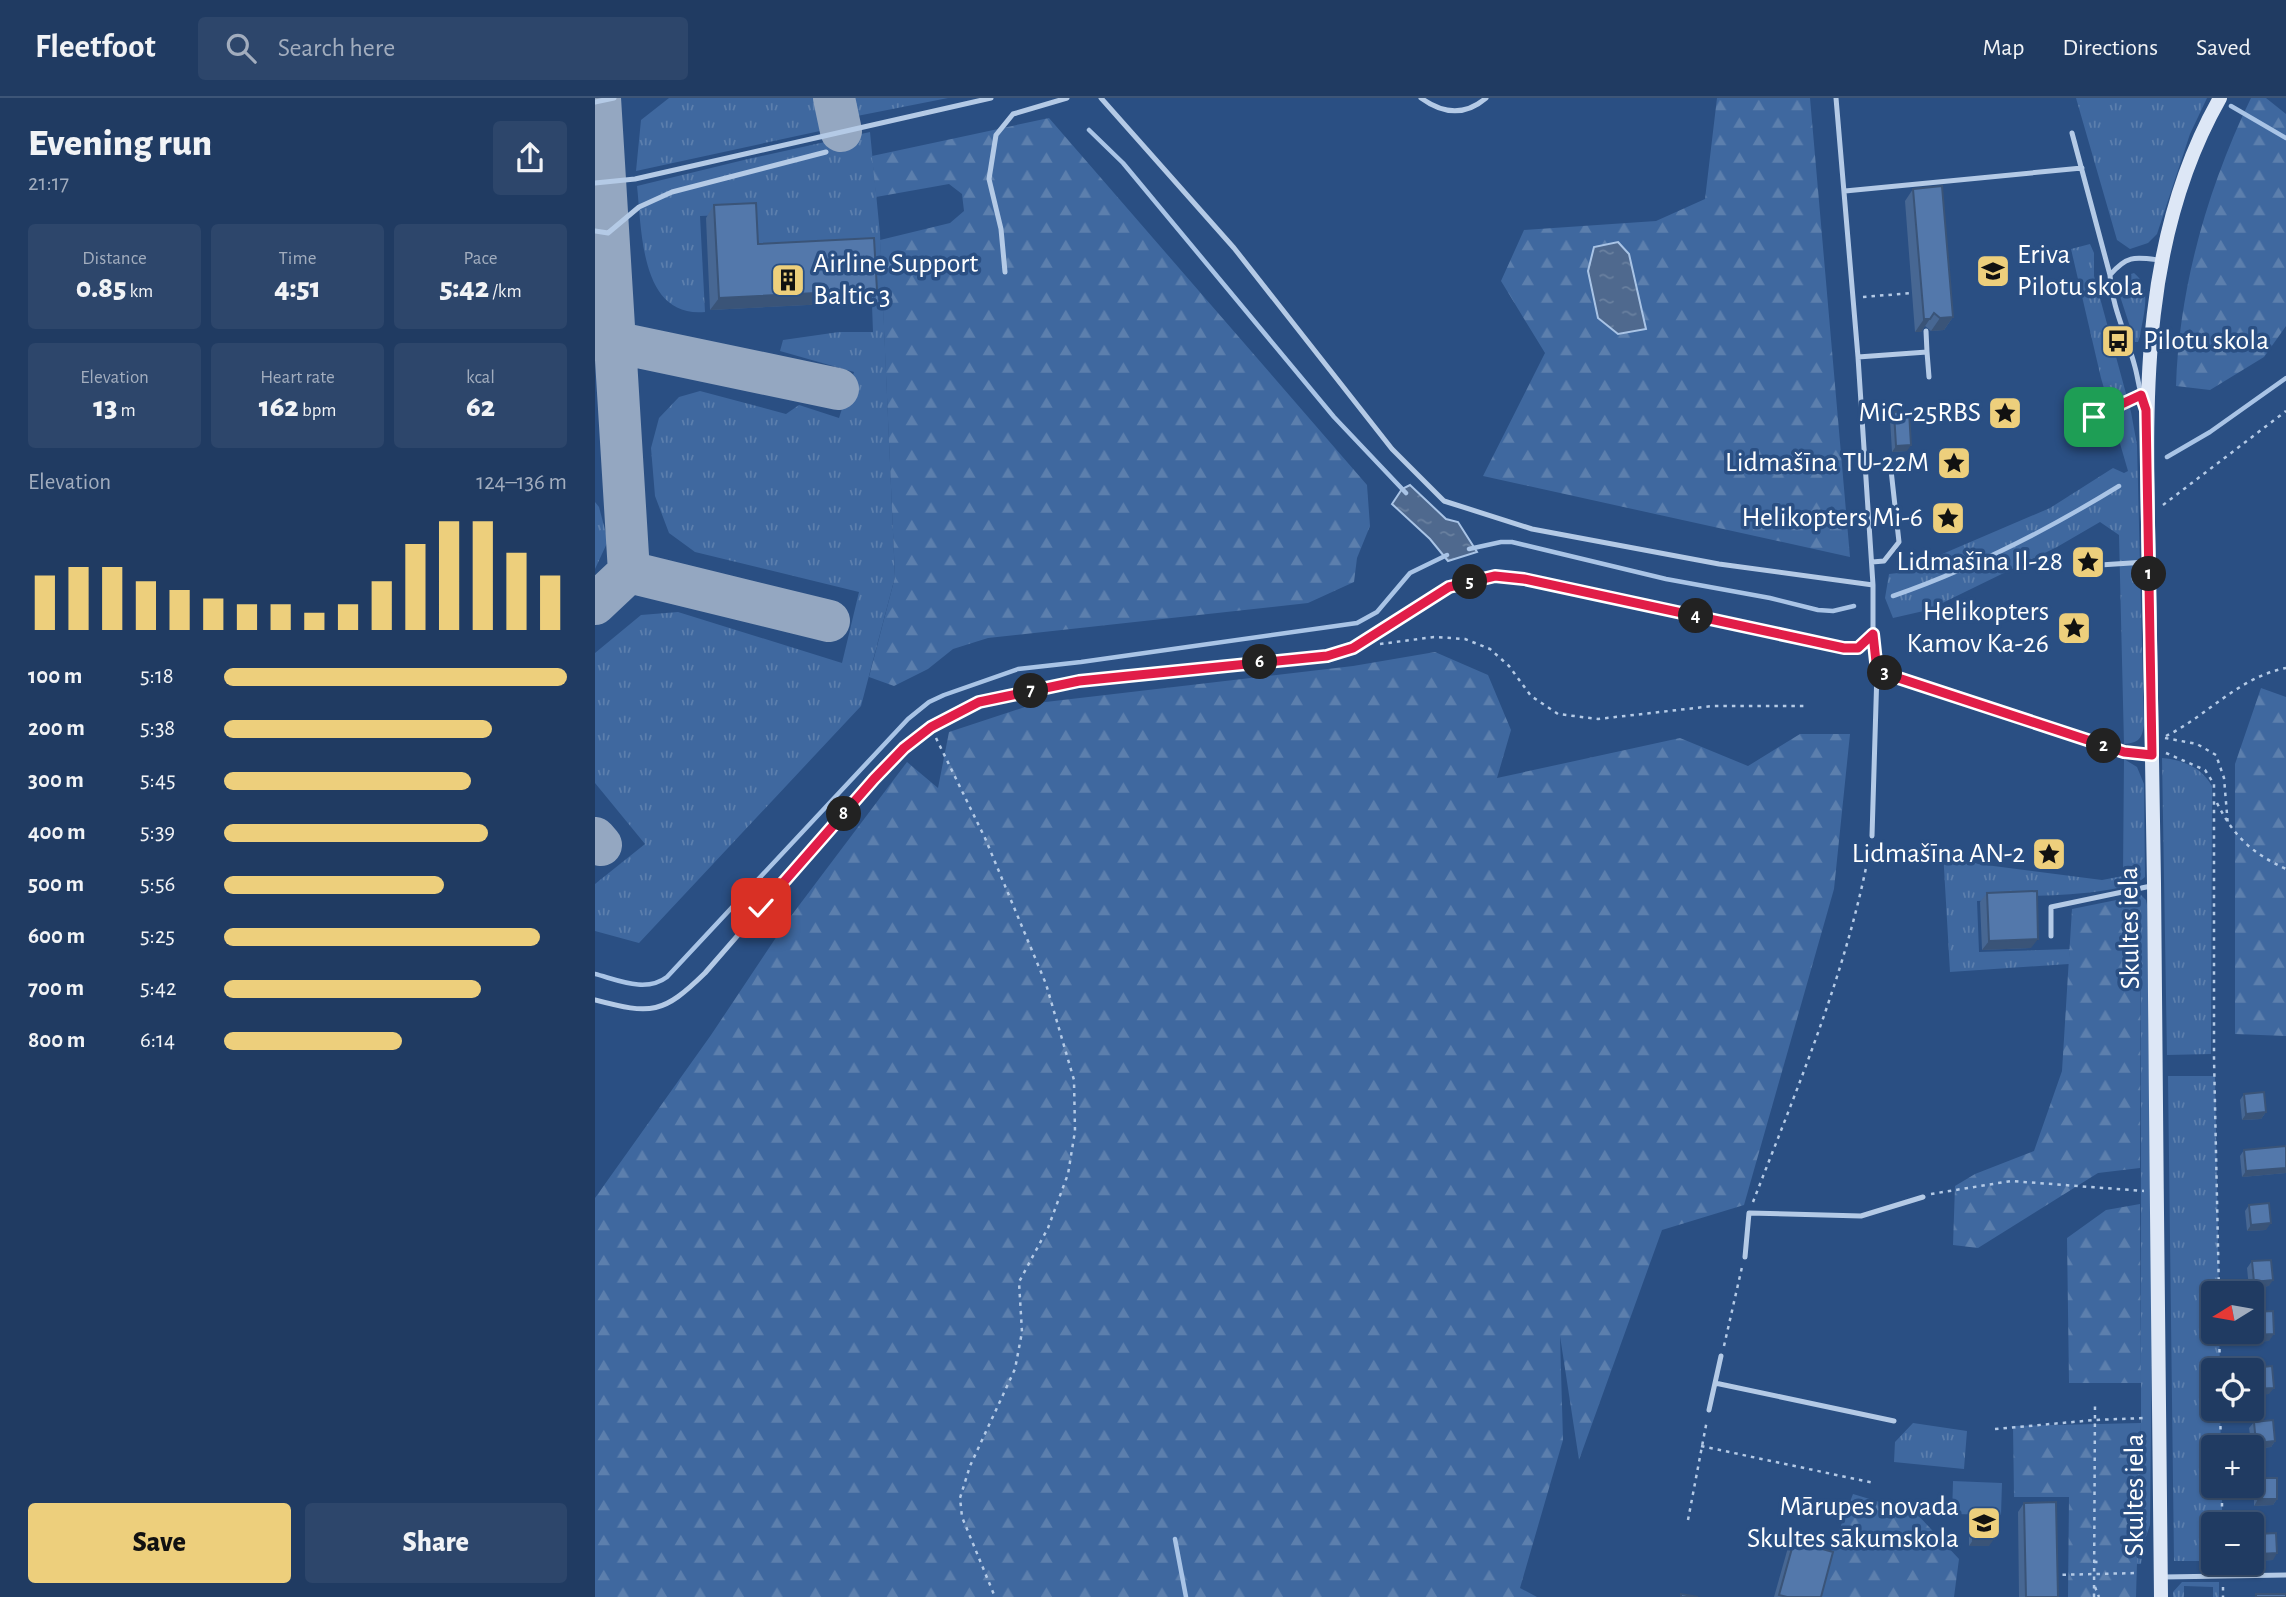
<!DOCTYPE html>
<meta charset="utf-8">
<style>
:root{--surface:#203b62;--page:#2d466b;--text:#f1f3f6;--muted:#a2adbe;--line:#3d5577;--accent:#edcf7c}
body{margin:0;font-family:"Alegreya Sans",sans-serif;background:var(--page);color:var(--text);height:100vh;display:flex;flex-direction:column;font-size:26px;white-space:nowrap}
*{box-sizing:border-box;margin:0}
p{font-size:23px;color:var(--muted)}
.icon{flex:none;width:38px;height:38px;fill:none;stroke:currentColor;stroke-width:2;stroke-linecap:round;stroke-linejoin:round}
.map{position:relative;flex:1;overflow:hidden}
.sheet{display:flex;flex-direction:column;background:var(--surface);width:595px}
.sheet>*{flex:none}
.needle{width:46px;rotate:259deg}
.fabs{position:absolute;left:1606px;top:1183px;display:grid;gap:14px}
.fabs a{display:grid;place-items:center;width:63px;height:63px;border-radius:7px;background:var(--surface);box-shadow:0 2px 5px #0004,0 0 0 2px var(--line);font-size:35px}
.pin{position:absolute;display:grid;place-items:center;width:60px;height:60px;color:#fff;margin:-30px;border-radius:14px;box-shadow:0 4px 10px #0006}
.km{position:absolute;width:35px;height:35px;margin:-18px;border-radius:50%;background:#222;color:#fff;font-size:19px;line-height:35px;text-align:center}
.round{display:grid;place-items:center;flex:none;width:74px;height:74px;border-radius:7px;background:var(--page)}
.overview{display:flex;align-items:center;justify-content:space-between;height:119px;padding:0 28px}
h1{font-size:38px;font-weight:800;line-height:52px}
.stats{display:grid;grid-template-columns:repeat(3,1fr);gap:10px;height:119px;padding:7px 28px}
.stats div{display:grid;align-content:center;border-radius:7px;background:var(--page);text-align:center}
.stats b{font-size:30px;font-weight:800}
.stats small{font-size:19px;font-weight:400}
.stats p{font-size:19px}
.chart{height:196px;padding:14px 28px}
.chart p{display:flex;justify-content:space-between}
.chart svg{width:100%;height:126px;margin-top:7px;stroke:var(--accent);stroke-width:6}
.primary-button{display:flex;gap:14px;margin-top:auto;padding:14px 28px}
.primary-button a{flex:1;height:80px;border-radius:7px;background:var(--accent);color:#111;font-size:28px;font-weight:800;line-height:80px;text-align:center}
.primary-button a+a{background:var(--page);color:var(--text)}
ul{padding:0 28px;list-style:none;font-size:23px}
li{display:grid;grid-template-columns:112px 84px 1fr;align-items:center;height:52px}
li i{height:18px;border-radius:9px;background:var(--accent)}
header{display:flex;align-items:center;gap:42px;box-sizing:border-box;height:98px;padding:0 35px;background:var(--surface);border-bottom:2px solid var(--line)}
header strong{font-size:33px}
nav{display:flex;gap:38px;margin-inline-start:auto;font-size:24px}
.search{width:490px;height:63px;background:var(--page);display:flex;align-items:center;gap:18px;box-sizing:border-box;padding:0 24px;border-radius:7px;color:var(--muted);font-size:26px}
main{display:flex;flex:1;min-height:0}
.map>svg:first-child{display:block}
.grass{fill:url(#grass-tufts)}
.forest{fill:url(#forest-firs)}
.pitch{fill:#3f689f}
.water{fill:url(#water-ripples);stroke:#a9c4e6;stroke-width:2}
.lines{fill:none;stroke-linecap:round;stroke-linejoin:round}
.stream{stroke:#a9c4e6;stroke-width:4.5}
.taxiway{stroke:#94a7c1;stroke-width:42}
.path{stroke:#b4cae6;stroke-width:2.5;stroke-dasharray:3.5 5;stroke-linecap:butt}
.service{stroke:#b4cae6;stroke-width:5}
.secondary{stroke:#dde7f6;stroke-width:14}
.wall{fill:#476793}
.shaded-wall{fill:#3a5478}
.building{fill:#5378ab;stroke:#3a5478;stroke-width:2}
.route-casing{stroke:#fff;stroke-width:14}
.route{stroke:#e11d48;stroke-width:9}
.labels{text-anchor:middle;dominant-baseline:central;stroke-width:7;stroke-linejoin:round;paint-order:stroke}
.poi-label{font-size:28px;fill:#fff;stroke:#2a4f83;text-anchor:end}
.street-label{font-size:28px;fill:#fff;stroke:#2a4f83}
</style>
<header>
<strong>Fleetfoot</strong>
<div class="search"><svg class="icon" aria-label="search" viewBox="0 0 24 24"><circle cx="10" cy="10" r="6"/><path d="M15 15l6 6"/></svg>Search here</div>
<nav><a>Map</a><a>Directions</a><a>Saved</a></nav>
</header>
<main>
<section class="sheet">
<div class="overview"><div><h1>Evening run</h1><p>21:17</p></div><a class="round"><svg class="icon" aria-label="share" viewBox="0 0 24 24"><path d="M12 15V3M7 8l5-5 5 5M5 13v7h14v-7"/></svg></a></div>
<div class="stats">
<div><p>Distance</p><b>0.85<small> km</small></b></div>
<div><p>Time</p><b>4:51</b></div>
<div><p>Pace</p><b>5:42<small> /km</small></b></div>
</div>
<div class="stats">
<div><p>Elevation</p><b>13<small> m</small></b></div>
<div><p>Heart rate</p><b>162<small> bpm</small></b></div>
<div><p>kcal</p><b>62</b></div>
</div>
<div class="chart"><p><span>Elevation</span>124–136 m</p>
<svg viewBox="0 0 160 44" preserveAspectRatio="none"><path d="M5 44V25M15 44V22M25 44V22M35 44V27M45 44V30M55 44V33M65 44V35M75 44V35M85 44V38M95 44V35M105 44V27M115 44V14M125 44V6M135 44V6M145 44V17M155 44V25"/></svg>
</div>
<ul>
<li><b>100 m</b>5:18<i style="width:100%"></i></li>
<li><b>200 m</b>5:38<i style="width:78%"></i></li>
<li><b>300 m</b>5:45<i style="width:72%"></i></li>
<li><b>400 m</b>5:39<i style="width:77%"></i></li>
<li><b>500 m</b>5:56<i style="width:64%"></i></li>
<li><b>600 m</b>5:25<i style="width:92%"></i></li>
<li><b>700 m</b>5:42<i style="width:75%"></i></li>
<li><b>800 m</b>6:14<i style="width:52%"></i></li>
</ul>
<div class="primary-button"><a>Save</a><a>Share</a></div>
</section>
<div class="map">
<svg width="1691" height="1499" viewBox="0 0 1691 1499">
<defs>
<pattern id="grass-tufts" width="24" height="20" patternUnits="userSpaceOnUse" patternTransform="scale(1.75)"><rect width="24" height="20" fill="#3f689f"/><path d="M3 7l-1-3M5 7V3M7 7l1-3M15 17l-1-3M17 17v-4M19 17l1-3" fill="none" stroke="#5c7fad"/></pattern>
<pattern id="forest-firs" width="22" height="20" patternUnits="userSpaceOnUse" patternTransform="scale(1.75)"><rect width="22" height="20" fill="#3f689f"/><path d="M5 1l3.5 6h-7zM16 11l3.5 6h-7z" fill="#5c7fad"/></pattern>
<pattern id="water-ripples" width="26" height="14" patternUnits="userSpaceOnUse" patternTransform="scale(1.75)"><rect width="26" height="14" fill="#4f698e"/><path d="M2 4q2-2 4 0t4 0M15 11q2-2 4 0t4 0" fill="none" stroke="#69809f"/></pattern>
</defs>
<rect width="100%" height="100%" fill="#2a4f83"/>
<path class="grass" d="M74,0H219L225,33L41,73L46,22Z
M253,0H353L257,19Z
M1481,0H1612L1595,36L1562,136L1553,145L1535,151L1522,142Z
M275,34L285,136L300,479L266,608L44,845L0,833V786L50,746L0,685V555L46,517L83,514L247,565L264,494L100,454L74,435L60,398L56,350L64,320L84,299L105,293L191,316L204,307L244,320L259,274L185,253L188,242L244,234H278L275,151L158,156L154,116L105,118L110,214C45,220 47,133 42,88L153,61Z
M1495,146L1499,155V178L1536,314L1542,347L1549,627C1547,641 1543,645 1529,646L1524,437L1505,424L1462,449L1333,512L1298,520L1290,500L1294,476L1303,475L1455,410L1518,370L1529,375L1533,373L1506,280L1476,151Z
M1539,175C1558,190 1548,217 1545,238L1543,244H1540L1523,192C1525,182 1528,178 1539,175Z
M0,404L4,409L13,443L0,471Z
M1567,660C1588,662 1606,669 1617,688L1616,956L1572,957Z
M1529,661L1542,669L1549,686L1550,779C1533,796 1450,798 1424,798V801L1382,803L1384,854L1475,851L1474,866L1355,874L1348,753L1383,766L1507,782L1528,778Z
M1546,797L1551,802L1552,807L1557,1237L1555,1427L1548,1447L1546,1466H1541L1546,1325Z
M1573,978H1620L1624,1195H1619V1234H1624L1625,1272H1619V1311H1625L1626,1349H1619V1388H1627V1426H1619V1463H1579Z
M1318,1325L1372,1333L1369,1371L1299,1364L1300,1344Z
M1587,1484H1624V1499H1618V1489L1589,1488V1499H1578V1494Z"/>
<path class="forest" d="M1122,0H1215L1255,459L888,378L950,255L906,183L929,132L1061,123L1110,101Z
M1656,0H1671L1691,16V228L1669,259L1615,292L1581,288C1584,189 1613,89 1656,0Z
M454,20L772,387L775,428L762,460L759,484L713,505L393,540L358,551L333,571L299,588L274,579L300,479L285,142L355,125L369,113L367,96L354,86L281,99L277,58Z
M840,554L893,577L916,632L902,680L1085,640L1153,668L1205,636H1255L1239,791L1149,1107L1067,1132L984,1362L965,1238L968,1342L925,1490L942,1499H0V1100L116,937L190,826L312,664L343,690L354,634L442,605L758,568Z
M1666,590L1691,599V938L1640,936V666Z
M1546,797L1545,1070L1503,1075L1383,1150L1358,1147L1360,1088L1380,1076L1439,1053L1467,973L1477,811Z
M1545,1106L1546,1285H1474L1472,1140L1511,1112Z
M1546,1325L1541,1499H1473L1474,1399H1419L1418,1328Z
M1258,1396L1321,1415L1364,1461L1359,1499H1222L1232,1464Z"/>
<path class="pitch" d="M1358,1383L1407,1385L1406,1417L1357,1416Z"/>
<path class="water" d="M1023,144L1034,156L1051,231L1023,236L1003,220L993,173L999,149Z
M815,387L851,421L863,424L882,454L853,463L835,441L797,406L807,391Z"/>
<g class="lines">
<path class="stream" d="M1636,8L1691,40
M494,32L528,65L739,319L811,395
M1572,359L1615,334L1691,280
M874,451L906,444H917L1071,481L1175,500L1223,512L1238,513L1259,508
M1298,498C1376,471 1454,431 1524,388
M0,876C23,882 51,895 72,879L313,621L334,604L349,597L423,571L486,564L762,525L782,514L815,475L852,457
M580,1441L591,1499"/>
<path class="taxiway" d="M239,0L246,33
M19,244L243,291
M34,474L234,523
M0,506L34,474L5,0
M0,740L6,747"/>
<path class="path" d="M1268,199L1317,195
M1568,407L1691,313
M785,546L839,539L870,541L895,551L914,568L936,598L963,616L1003,621L1118,608H1211
M1571,638C1612,618 1644,579 1691,570
M341,640L390,740L451,886L479,982L480,1033L473,1076L453,1130L424,1184L427,1234L420,1271L375,1368L365,1400L367,1419L400,1499
M1570,640L1602,646L1621,657L1629,680L1633,728
M1571,655L1610,672L1619,686V960L1624,1195
M1622,705C1639,739 1657,755 1691,771
M1336,1096L1416,1083L1549,1093
M1158,1104C1203,988 1253,871 1275,749
M1624,1234L1625,1272
M1129,1248L1147,1169
M1625,1311L1626,1349
M1400,1331L1500,1322L1550,1320
M1106,1348L1279,1385
M1627,1388V1426
M1093,1422L1112,1322
M1499,1464H1507
M1459,1477L1544,1475
M1500,1489L1504,1499
M1628,1489V1499
M1499,1499L1500,1304"/>
<path class="service" d="M506,0L639,150L797,351L849,403L937,431L1124,466L1278,487
M826,0C848,16 870,18 891,0
M1241,0L1263,259L1278,487V536L1282,573
M0,4L19,0
M1477,35L1515,177C1517,210 1532,238 1540,269C1543,280 1544,291 1548,302
M0,85L40,81L396,0
M1250,93L1487,70
M0,133L13,135L44,109L77,94L231,54
M410,174L406,131L394,81L401,37L418,16L472,0
M1515,177C1532,157 1540,159 1564,162
M1332,254L1334,279
M1263,259L1332,254L1331,233
M1499,319L1546,297
M1277,464L1289,463L1304,444L1296,372
M1505,467L1551,464
M1277,738L1282,573L1529,654L1557,657
M1456,838V809L1556,788
M0,902C57,917 68,916 110,875L279,681L309,650L336,629L384,604L484,583L732,558L758,550L854,489L900,478L929,481L1249,550H1263L1278,536
M1150,1159L1154,1115L1266,1118L1328,1099
M1120,1285L1299,1323
M1114,1312L1126,1258
M1569,1479L1691,1477"/>
<path class="secondary" d="M1566,1499C1562,1261 1562,1023 1559,785C1558,682 1556,578 1554,474C1551,312 1542,146 1625,0"/>
</g>
<path class="wall" d="M1318,91L1358,219L1349,232L1336,233L1330,228L1326,234H1320L1310,103Z
M119,107L163,146L273,204L115,212L111,120Z
M1299,314L1312,353L1297,354L1295,321Z
M1392,795L1436,850L1387,852L1385,804Z
M1649,996L1671,1014L1666,1021L1647,1022L1645,1002Z
M1691,1048V1075L1647,1079L1645,1058L1649,1052Z
M1654,1107L1671,1132L1652,1133L1650,1113Z
M1657,1163L1674,1188L1654,1190L1652,1170Z
M1658,1214L1674,1243L1655,1244V1234H1657V1216Z
M1658,1270L1674,1296L1657,1297V1272H1656Z
M1659,1324L1680,1343L1676,1349L1657,1351L1654,1330Z
M1663,1380L1682,1401L1678,1407L1659,1408V1386Z
M1429,1405L1463,1499H1424L1423,1414Z
M1379,1423L1394,1448H1374V1429Z
M1663,1436L1678,1462L1660,1463L1659,1442Z
M1199,1443L1226,1499H1179L1192,1453Z"/>
<path class="shaded-wall" d="M282,192L273,204L115,212L124,200Z
M1339,215L1326,234H1320L1329,221Z
M1358,219L1349,232L1336,233L1345,220Z
M1316,347L1312,353L1297,354L1301,348Z
M1443,841L1436,850L1387,852L1394,843Z
M1671,1014L1666,1021L1647,1022L1651,1016Z
M1691,1070V1075L1647,1079L1651,1073Z
M1676,1125L1671,1132L1652,1133L1656,1127Z
M1678,1182L1674,1188L1654,1190L1659,1184Z
M1679,1236L1674,1243L1655,1244L1659,1237Z
M1679,1290L1674,1296L1657,1297V1295L1660,1291Z
M1680,1343L1676,1349L1657,1351L1661,1345Z
M1663,1401H1682L1678,1407L1659,1408Z
M1399,1441L1394,1448H1374L1378,1442Z
M1682,1455L1678,1462L1660,1463L1665,1456Z"/>
<path class="building" d="M1347,88L1358,219L1345,220L1339,215L1335,221H1329L1318,91Z
M161,105L163,146L279,140L282,192L124,200L119,107Z
M1314,313L1316,347L1301,348L1299,314Z
M1442,793L1443,841L1394,843L1392,795Z
M1669,994L1671,1014L1651,1016L1649,996Z
M1691,1048V1070L1651,1073L1649,1052Z
M1674,1105L1676,1125L1656,1127L1654,1107Z
M1676,1162L1678,1182L1659,1184L1657,1163Z
M1678,1213L1679,1236L1659,1237L1658,1214Z
M1677,1268L1679,1290L1660,1291L1658,1270Z
M1678,1322L1680,1343L1661,1345L1659,1324Z
M1663,1380H1682V1401H1663Z
M1461,1404L1463,1499H1431L1429,1405Z
M1379,1423H1398L1399,1441L1378,1442Z
M1681,1435L1682,1455L1665,1456L1663,1436Z
M1199,1443L1238,1454L1226,1499H1192L1184,1497Z
M1086,1496L1103,1499H1086Z
M1661,1496H1691V1499H1661Z"/>
<g class="lines">
<g class="route-casing">
<path id="route" d="M166,810L279,681L309,650L336,629L384,604L484,583L732,558L758,550L854,489L900,478L929,481L1249,550H1263L1278,536L1282,573L1529,654L1557,657L1551,312L1546,297L1499,319"/>
</g>
<use href="#route" class="route"/>
</g>
<defs>
<g id="school-square" transform="scale(1.75)"><rect x="-9" y="-9" width="18" height="18" rx="4" fill="#edcf7c" stroke="#2a4f83"/><path d="M0-5L7-2L0 1L-7-2ZM-4 1L0 2.5L4 1V4Q0 6-4 4Z" fill="#111"/></g>
<g id="building-square" transform="scale(1.75)"><rect x="-9" y="-9" width="18" height="18" rx="4" fill="#edcf7c" stroke="#2a4f83"/><path d="M-4-6H4V6H1V3H-1V6H-4ZM-2.5-4.3h1.7v1.8h-1.7ZM.8-4.3h1.7v1.8H.8ZM-2.5-1h1.7V.8h-1.7ZM.8-1h1.7V.8H.8Z" fill="#111"/></g>
<g id="bus-square" transform="scale(1.75)"><rect x="-9" y="-9" width="18" height="18" rx="4" fill="#edcf7c" stroke="#2a4f83"/><path d="M-5-6H5V4H4V6H2V4H-2V6H-4V4H-5ZM-3.5-4V0h7V-4ZM-3.5 1.2v1.5H-2V1.2ZM2 1.2v1.5H3.5V1.2Z" fill="#111"/></g>
<g id="sight-square" transform="scale(1.75)"><rect x="-9" y="-9" width="18" height="18" rx="4" fill="#edcf7c" stroke="#2a4f83"/><path d="M0-6L1.8-2.2L6-1.7L2.9 1.2L3.7 5.4L0 3.3L-3.7 5.4L-2.9 1.2L-6-1.7L-1.8-2.2Z" fill="#111"/></g>
</defs>
<g fill-rule="evenodd">
<use href="#school-square" x="1398" y="173"/>
<use href="#building-square" x="193" y="182"/>
<use href="#bus-square" x="1523" y="243"/>
<use href="#sight-square" x="1410" y="315"/>
<use href="#sight-square" x="1359" y="365"/>
<use href="#sight-square" x="1353" y="420"/>
<use href="#sight-square" x="1493" y="464"/>
<use href="#sight-square" x="1479" y="530"/>
<use href="#sight-square" x="1454" y="756"/>
<use href="#school-square" x="1389" y="1425"/>
</g>
<g class="labels">
<g class="poi-label">
<text x="1422" y="157" text-anchor="start">Eriva<tspan x="1422" dy="32">Pilotu skola</tspan></text>
<text x="218" y="166" text-anchor="start">Airline Support<tspan x="218" dy="32">Baltic 3</tspan></text>
<text x="1548" y="243" text-anchor="start">Pilotu skola</text>
<text x="1386" y="315">MiG-25RBS</text>
<text x="1334" y="365">Lidmašīna TU-22M</text>
<text x="1328" y="420">Helikopters Mi-6</text>
<text x="1468" y="464">Lidmašīna Il-28</text>
<text x="1454" y="514">Helikopters<tspan x="1454" dy="32">Kamov Ka-26</tspan></text>
<text x="1430" y="756">Lidmašīna AN-2</text>
<text x="1364" y="1409">Mārupes novada<tspan x="1364" dy="32">Skultes sākumskola</tspan></text>
</g>
<g class="street-label">
<text transform="translate(1535 830) rotate(-91)">Skultes iela</text>
<text transform="translate(1540 1397) rotate(-90)">Skultes iela</text>
</g>
</g>
</svg>
<div class="fabs">
<a><svg class="needle" viewBox="-14 -14 28 28"><path d="M0-13l5 13h-10z" fill="#e53935"/><path d="M0 13l5-13h-10z" fill="#a2adbe"/></svg></a>
<a><svg class="icon" aria-label="locate" viewBox="0 0 24 24"><circle cx="12" cy="12" r="6"/><path d="M12 2v4M12 18v4M2 12h4M18 12h4"/></svg></a>
<a>+</a>
<a>−</a>
</div>
<div class="pin" style="left:1499px;top:319px;background:#1e9e55"><svg class="icon" aria-label="arrive" viewBox="0 0 24 24"><path d="M6 21V4h12l-3 4 3 4H6"/></svg></div>
<div class="pin" style="left:166px;top:810px;background:#d93025"><svg class="icon" aria-label="check" viewBox="0 0 24 24"><path d="M5 12l5 5 9-10"/></svg></div>
<b class="km" style="left:1554px;top:476px">1</b>
<b class="km" style="left:1509px;top:648px">2</b>
<b class="km" style="left:1290px;top:575px">3</b>
<b class="km" style="left:1101px;top:518px">4</b>
<b class="km" style="left:875px;top:484px">5</b>
<b class="km" style="left:665px;top:564px">6</b>
<b class="km" style="left:436px;top:593px">7</b>
<b class="km" style="left:249px;top:716px">8</b>
</div>
</main>
